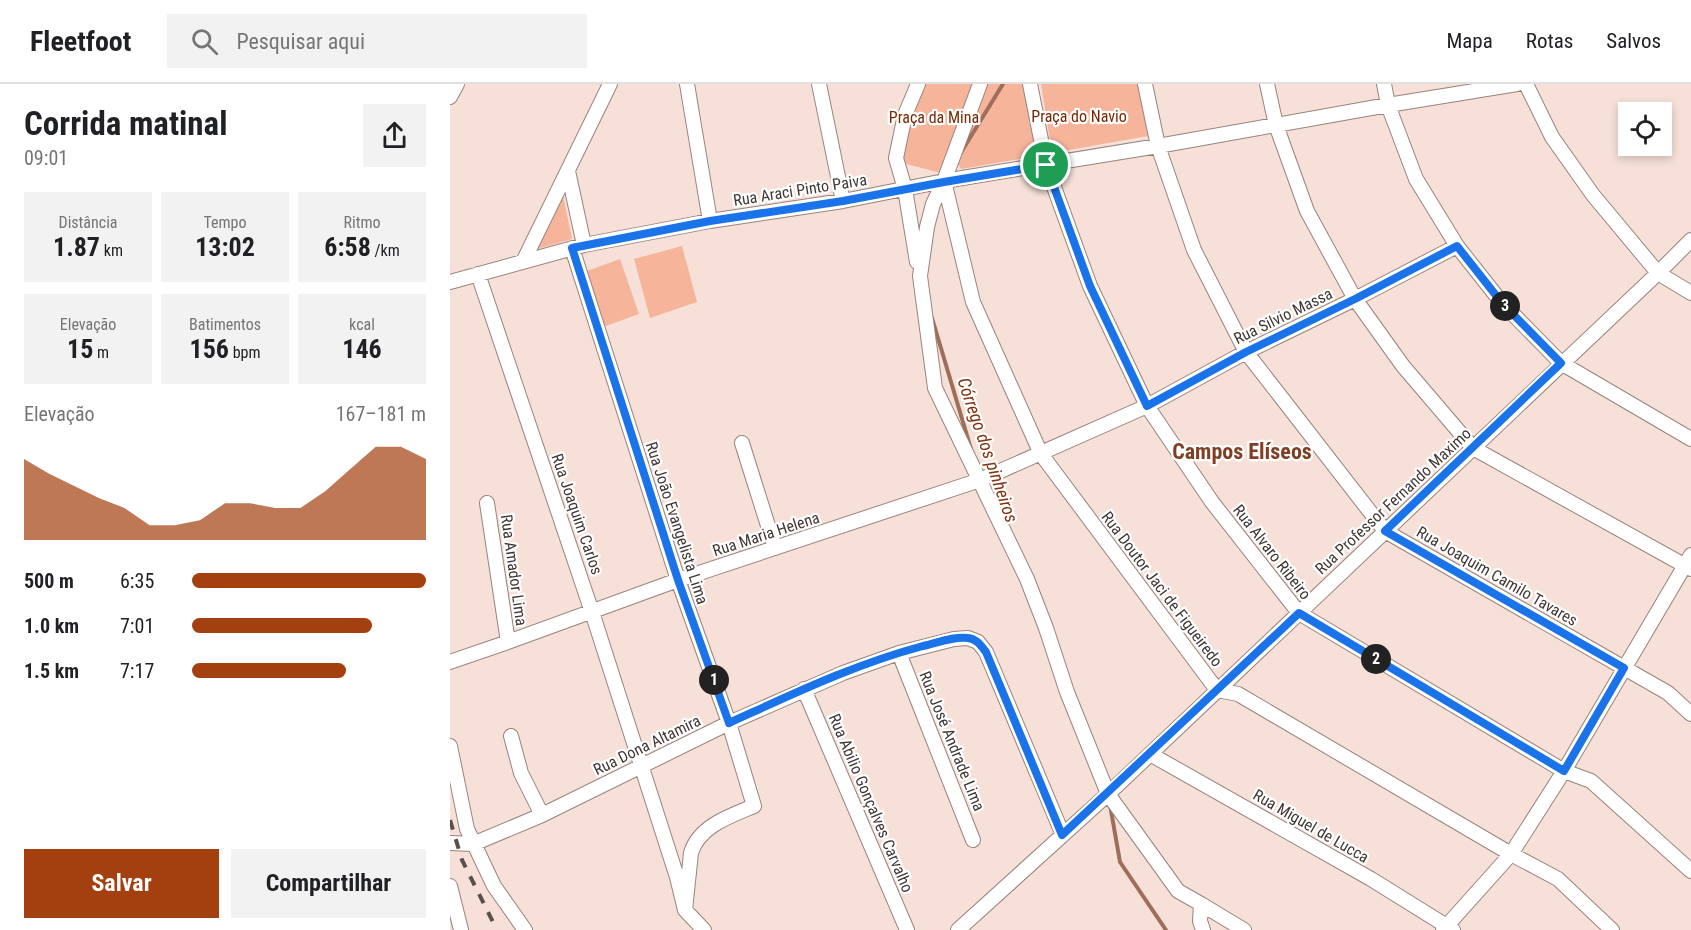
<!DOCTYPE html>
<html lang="pt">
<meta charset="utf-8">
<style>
:root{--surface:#fff;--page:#f2f2f2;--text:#202124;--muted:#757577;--line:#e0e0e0;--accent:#a43f0f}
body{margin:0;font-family:"Roboto Condensed",sans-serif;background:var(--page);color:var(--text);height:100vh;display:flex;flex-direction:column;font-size:22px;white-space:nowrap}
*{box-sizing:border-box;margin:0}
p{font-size:20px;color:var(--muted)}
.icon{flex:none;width:33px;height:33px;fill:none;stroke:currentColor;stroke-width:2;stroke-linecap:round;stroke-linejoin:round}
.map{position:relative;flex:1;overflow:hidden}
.sheet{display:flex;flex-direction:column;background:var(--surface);width:450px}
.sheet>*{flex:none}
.buttons{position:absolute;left:1168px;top:18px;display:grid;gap:12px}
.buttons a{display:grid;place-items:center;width:54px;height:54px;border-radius:0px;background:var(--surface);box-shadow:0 3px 9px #0003;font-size:30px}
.pin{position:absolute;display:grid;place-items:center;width:51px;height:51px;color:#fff;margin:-26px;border:3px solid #fff;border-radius:50%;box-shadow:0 2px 6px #0007}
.km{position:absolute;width:30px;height:30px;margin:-15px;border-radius:50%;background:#222;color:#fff;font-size:16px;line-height:30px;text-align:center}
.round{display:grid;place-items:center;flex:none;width:63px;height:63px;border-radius:0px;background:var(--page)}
.overview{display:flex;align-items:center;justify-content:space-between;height:102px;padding:0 24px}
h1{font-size:33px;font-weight:700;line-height:45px}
.metrics{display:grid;grid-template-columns:repeat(3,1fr);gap:9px;height:102px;padding:6px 24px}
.metrics div{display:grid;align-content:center;border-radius:0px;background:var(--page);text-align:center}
.metrics b{font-size:26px;font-weight:700}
.metrics small{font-size:16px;font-weight:400}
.metrics p{font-size:16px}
.chart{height:168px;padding:12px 24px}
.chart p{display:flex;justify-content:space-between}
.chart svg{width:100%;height:108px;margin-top:6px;fill:var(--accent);opacity:.7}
.primary-button{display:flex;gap:12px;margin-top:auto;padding:12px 24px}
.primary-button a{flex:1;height:69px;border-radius:0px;background:var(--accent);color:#fff;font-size:24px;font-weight:700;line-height:69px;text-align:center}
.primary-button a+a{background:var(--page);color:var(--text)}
ul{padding:0 24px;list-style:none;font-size:20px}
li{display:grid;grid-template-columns:96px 72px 1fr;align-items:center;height:45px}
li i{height:15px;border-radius:8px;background:var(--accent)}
header{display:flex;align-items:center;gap:36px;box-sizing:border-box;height:84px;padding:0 30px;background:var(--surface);border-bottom:2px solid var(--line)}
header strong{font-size:28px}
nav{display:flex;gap:33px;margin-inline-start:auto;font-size:21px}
.search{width:420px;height:54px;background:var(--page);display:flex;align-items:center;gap:15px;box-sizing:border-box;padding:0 21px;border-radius:0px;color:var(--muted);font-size:22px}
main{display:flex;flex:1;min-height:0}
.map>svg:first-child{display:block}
.green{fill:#f6b49b}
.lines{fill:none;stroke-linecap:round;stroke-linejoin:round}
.stream{stroke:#9e6e5b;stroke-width:4}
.minor-casing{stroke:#97837c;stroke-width:16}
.minor{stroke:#fff;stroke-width:14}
.rail{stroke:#594f4b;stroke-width:4;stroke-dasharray:10 10;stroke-linecap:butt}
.route-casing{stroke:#fff;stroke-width:12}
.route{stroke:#1a73e8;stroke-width:8}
.labels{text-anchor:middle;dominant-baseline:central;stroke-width:4.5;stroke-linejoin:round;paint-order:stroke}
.park-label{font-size:16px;fill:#782901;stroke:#fff}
.street-label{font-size:16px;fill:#403734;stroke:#fff}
.water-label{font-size:18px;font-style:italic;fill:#82330e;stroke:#fff}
.district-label{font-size:22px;font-weight:bold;fill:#803e23;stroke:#fff}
</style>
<header>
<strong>Fleetfoot</strong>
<div class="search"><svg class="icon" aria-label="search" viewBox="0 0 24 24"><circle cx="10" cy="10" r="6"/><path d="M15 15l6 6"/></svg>Pesquisar aqui</div>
<nav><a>Mapa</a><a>Rotas</a><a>Salvos</a></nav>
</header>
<main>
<section class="sheet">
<div class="overview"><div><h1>Corrida matinal</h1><p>09:01</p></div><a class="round"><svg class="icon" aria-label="share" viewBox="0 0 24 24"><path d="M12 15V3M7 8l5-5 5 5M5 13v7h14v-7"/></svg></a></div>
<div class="metrics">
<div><p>Distância</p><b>1.87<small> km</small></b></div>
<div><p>Tempo</p><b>13:02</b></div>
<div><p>Ritmo</p><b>6:58<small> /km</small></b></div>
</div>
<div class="metrics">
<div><p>Elevação</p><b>15<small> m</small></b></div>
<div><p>Batimentos</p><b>156<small> bpm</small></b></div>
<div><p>kcal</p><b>146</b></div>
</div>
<div class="chart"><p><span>Elevação</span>167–181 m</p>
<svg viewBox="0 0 160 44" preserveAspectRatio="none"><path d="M0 44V11L10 17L20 22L30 27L40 31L50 38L60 38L70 36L80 29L90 29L100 31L110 31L120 24L130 15L140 6L150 6L160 11V44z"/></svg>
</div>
<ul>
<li><b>500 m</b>6:35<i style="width:100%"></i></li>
<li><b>1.0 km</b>7:01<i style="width:77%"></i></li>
<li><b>1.5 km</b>7:17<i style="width:66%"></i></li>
</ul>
<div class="primary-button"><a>Salvar</a><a>Compartilhar</a></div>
</section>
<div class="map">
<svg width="1241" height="846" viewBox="0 0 1241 846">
<rect width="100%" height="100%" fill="#f6e0d8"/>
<path class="green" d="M468,0H525L491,89L452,79L457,28Z
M538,0H574L587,70L581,73L511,85L508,80L532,13Z
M591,0H689L698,52L602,69Z
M113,111L122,155L87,165Z
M232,162L247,218L200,234L184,175Z
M170,175L189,230L153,243L134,188Z"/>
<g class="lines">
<path class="stream" d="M510,70L553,0
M482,234L521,365
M660,721L670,778L716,846"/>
<g class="minor-casing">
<path id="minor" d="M237,0L260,137
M369,0L393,117
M530,0L494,97L483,120L477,143L470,192L485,304L577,495L596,544L617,608L658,710L728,807L751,820L750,837L753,846
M580,0L596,81L640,202L697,322L762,418L849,529L1114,687L1141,697L1241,787
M695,0L708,62L744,166L796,268L935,447L1218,609L1241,630
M817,0L826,41L857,127L905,215L953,282L1023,364L1241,485
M934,0L938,21L966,95L1007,162L1052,219L1111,279L1241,355
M1076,0L1102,53L1143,111L1208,189L1241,209
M0,13L7,0
M118,87L134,161
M494,97L523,218L591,370L767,606L788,610L1061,770L1108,795L1162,846
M122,164L228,496L279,639L304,722C280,732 249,742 241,769L235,826
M73,178L160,0
M467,178L455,105L446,74L455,31L468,0
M28,190L142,528L227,793L235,826L254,846
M0,198L134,161L260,137L393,117L494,97L708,62L938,21L1067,0
M292,359L325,464
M37,419L58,558
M449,569L523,756
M0,578L58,558L228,496L530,396L697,322L796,268L905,215L1007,162
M354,605L457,846
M61,652L71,689L92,731
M0,662L17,745L44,802L75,846
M700,670L921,795L1003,846
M0,759L23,760L92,731L279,639L393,589L449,569L504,555L518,554L528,558L536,568L613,751
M0,802L11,846
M751,820L794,846
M508,846L658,710L1208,189L1241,156
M993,846L1061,770L1114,687L1241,471"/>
</g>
<use href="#minor" class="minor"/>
<path class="rail" d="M0,736L12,776L47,846"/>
</g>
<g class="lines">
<g class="route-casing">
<path id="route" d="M596,81L640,202L697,322L796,268L905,215L1007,162L1052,219L1111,279L935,447L1174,584L1114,687L849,529L612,751L536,568C531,562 527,555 518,554C504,552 487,559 473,562C405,580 343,610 279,639L228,496L122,164L260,137L393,117L494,98Z"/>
</g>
<use href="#route" class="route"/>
</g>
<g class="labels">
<g class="park-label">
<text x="629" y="32">Praça do Navio</text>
<text x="484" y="33">Praça da Mina</text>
</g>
<g class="street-label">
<text transform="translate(350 106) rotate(-9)">Rua Araci Pinto Paiva</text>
<text transform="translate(833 232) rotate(-26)">Rua Silvio Massa</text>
<text transform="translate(943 417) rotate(-43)">Rua Professor Fernando Maximo</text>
<text transform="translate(127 430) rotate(71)">Rua Joaquim Carlos</text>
<text transform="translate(227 439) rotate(72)">Rua João Evangelista Lima</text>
<text transform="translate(316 450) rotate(-18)">Rua Maria Helena</text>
<text transform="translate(822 468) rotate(52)">Rua Alvaro Ribeiro</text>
<text transform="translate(64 486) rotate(82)">Rua Amador Lima</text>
<text transform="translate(1047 492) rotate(30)">Rua Joaquim Camilo Tavares</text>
<text transform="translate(712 505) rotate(53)">Rua Doutor Jaci de Figueiredo</text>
<text transform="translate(502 657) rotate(68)">Rua José Andrade Lima</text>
<text transform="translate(197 661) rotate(-26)">Rua Dona Altamira</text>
<text transform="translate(421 719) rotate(67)">Rua Abilio Gonçalves Carvalho</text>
<text transform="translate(861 742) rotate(30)">Rua Miguel de Lucca</text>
</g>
<g class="water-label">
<text transform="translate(538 366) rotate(71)">Córrego dos pinheiros</text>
</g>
<g class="district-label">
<text x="792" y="367">Campos Elíseos</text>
</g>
</g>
</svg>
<div class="buttons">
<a><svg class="icon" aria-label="locate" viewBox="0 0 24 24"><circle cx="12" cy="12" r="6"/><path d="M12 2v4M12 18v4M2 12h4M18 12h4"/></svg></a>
</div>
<div class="pin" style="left:596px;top:81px;background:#1e9e55"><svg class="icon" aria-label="arrive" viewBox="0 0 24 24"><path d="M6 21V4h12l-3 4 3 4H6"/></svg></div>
<b class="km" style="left:264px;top:596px">1</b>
<b class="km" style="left:926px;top:575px">2</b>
<b class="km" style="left:1055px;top:222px">3</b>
</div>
</main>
